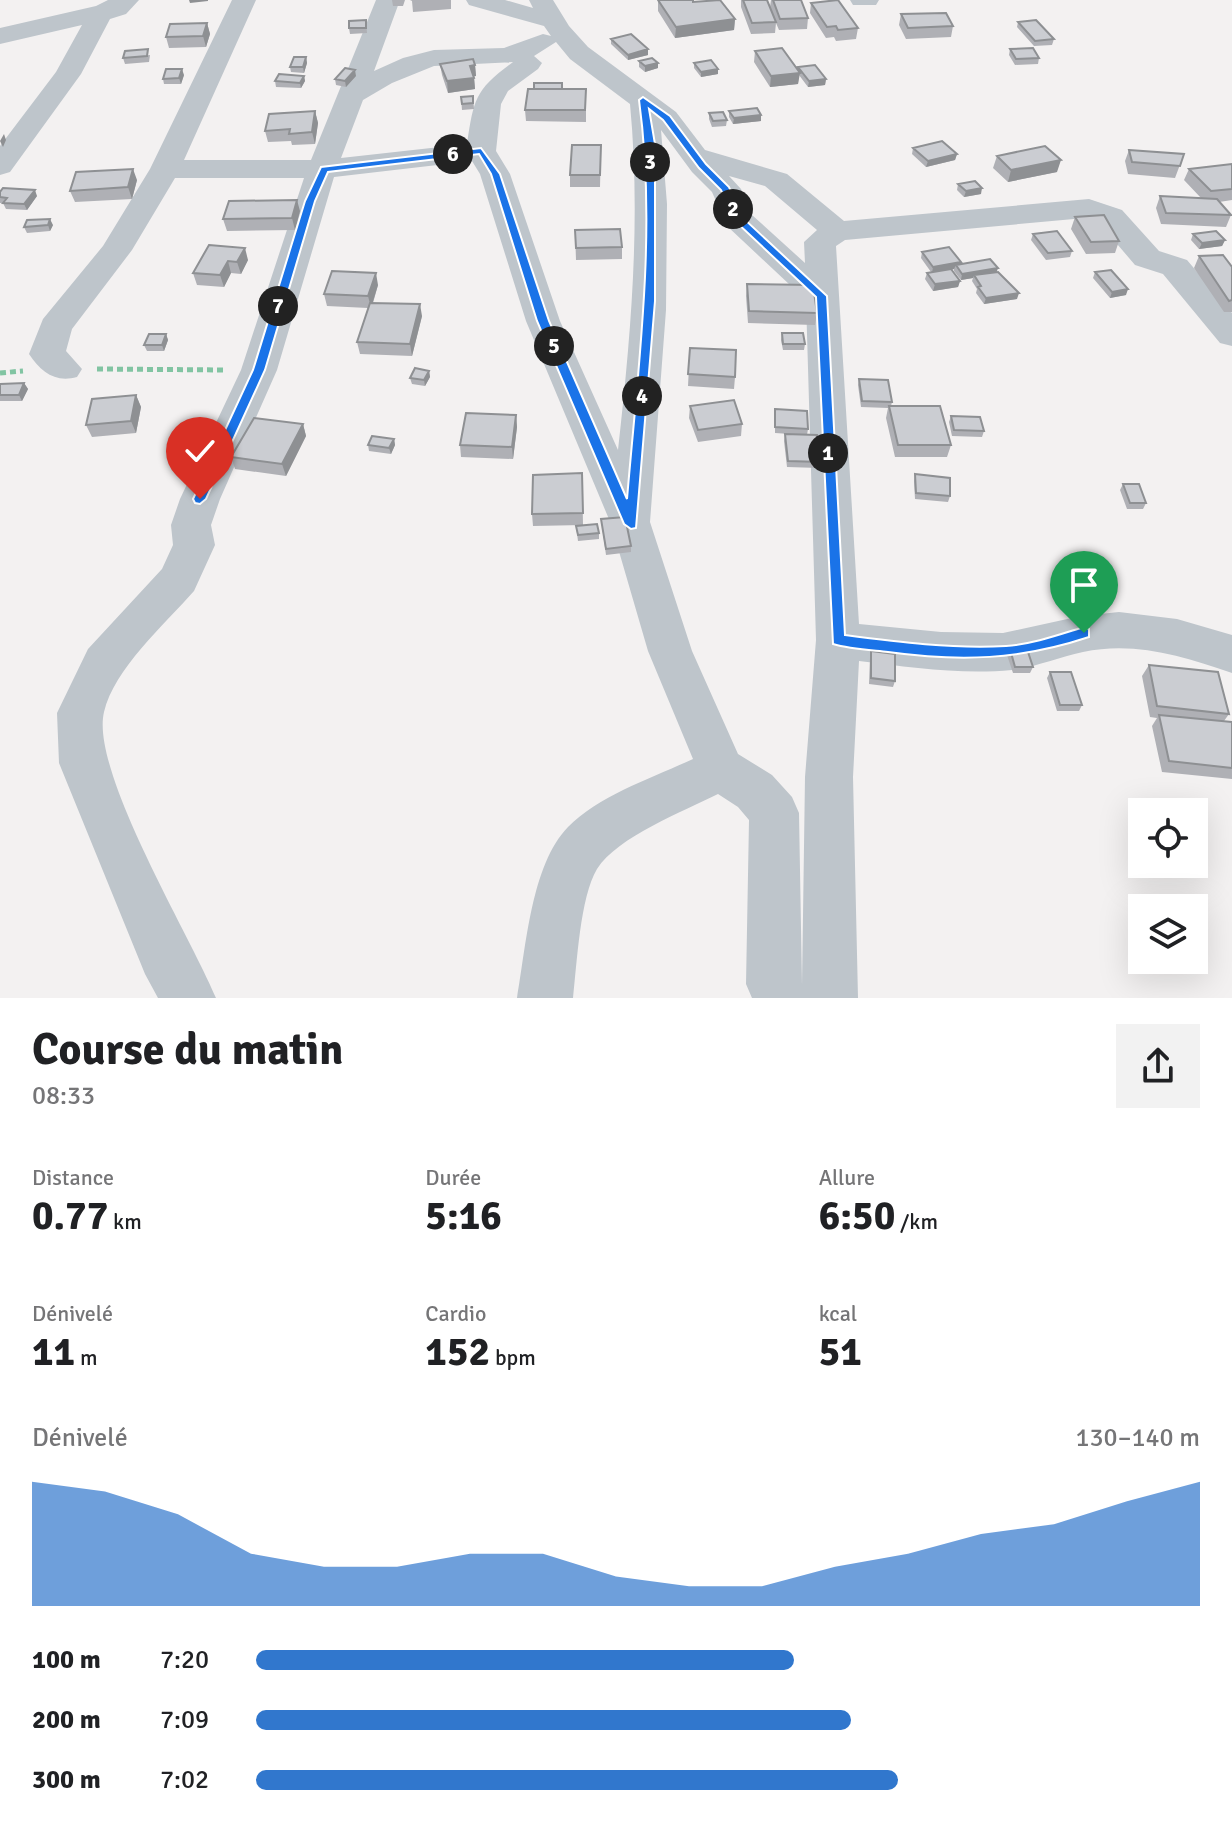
<!DOCTYPE html>
<html lang="fr">
<meta charset="utf-8">
<style>
:root{--surface:#fff;--page:#f2f2f2;--text:#202124;--muted:#757577;--accent:#3177cd}
body{margin:0;font-family:Signika,sans-serif;background:var(--page);color:var(--text);height:100vh;display:flex;flex-direction:column;font-size:30px;white-space:nowrap}
*{box-sizing:border-box;margin:0}
p{font-size:26px;color:var(--muted)}
.icon{flex:none;width:44px;height:44px;fill:none;stroke:currentColor;stroke-width:2;stroke-linecap:round;stroke-linejoin:round}
.map{position:relative;height:998px;overflow:hidden}
.sheet{display:flex;flex-direction:column;background:var(--surface);flex:1}
.sheet>*{flex:none}
.fabs{position:absolute;left:1128px;top:798px;display:grid;gap:16px}
.fabs a{display:grid;place-items:center;width:80px;height:80px;border-radius:0px;background:var(--surface);box-shadow:0 8px 32px #0002;font-size:40px}
.pin{position:absolute;display:grid;place-items:center;width:68px;height:68px;color:#fff;margin:-82px -34px;border-radius:50% 50% 50% 0;rotate:-45deg;box-shadow:0 0 8px #0007}
.pin .icon{rotate:45deg}
.km{position:absolute;width:40px;height:40px;margin:-20px;border-radius:50%;background:#222;color:#fff;font-size:22px;line-height:40px;text-align:center}
.round{display:grid;place-items:center;flex:none;width:84px;height:84px;border-radius:0px;background:var(--page)}
.summary{display:flex;align-items:center;justify-content:space-between;height:136px;padding:0 32px}
h1{font-size:44px;font-weight:700;line-height:60px}
.stats{display:grid;grid-template-columns:repeat(3,1fr);gap:12px;height:136px;padding:8px 32px}
.stats div{display:grid;align-content:center}
.stats b{font-size:40px;font-weight:700}
.stats small{font-size:22px;font-weight:400}
.stats p{font-size:22px}
.chart{height:224px;padding:16px 32px}
.chart p{display:flex;justify-content:space-between}
.chart svg{width:100%;height:144px;margin-top:8px;fill:var(--accent);opacity:.7}
ul{padding:0 32px;list-style:none;font-size:26px}
li{display:grid;grid-template-columns:128px 96px 1fr;align-items:center;height:60px}
li i{height:20px;border-radius:10px;background:var(--accent)}
.map>svg:first-child{display:block}
.lines{fill:none;stroke-linecap:round;stroke-linejoin:round}
.path{stroke:#81c4a2;stroke-width:5;stroke-dasharray:6 4;stroke-linecap:butt}
.minor{fill:#bec5cb;fill-rule:evenodd}
.wall{fill:#afb0b5}
.shaded-wall{fill:#8e9093}
.building{fill:#cbcdd2;stroke:#8e9093;stroke-width:2}
.route{fill:#1a73e8;stroke:#fff;stroke-width:2}
</style>
<div class="map">
<svg width="1232" height="998" viewBox="0 0 1232 998">
<rect width="100%" height="100%" fill="#f3f1f1"/>
<g class="lines">
<path class="path" d="M97,369L227,370
M0,373L23,371"/>
<path class="minor" d="M108,0H139L126,14L110,19L81,74L10,172L0,175V146L56,72L82,25L0,44V28L96,6Z
M232,0H256L184,160H311L376,0H400L374,71L403,58L434,50L504,48L543,34L551,36L544,26L469,5L466,0H505L533,8L529,0H553L569,26L588,47L676,112L705,150L787,174L844,221L1089,199L1122,210L1159,251L1187,260L1232,313V346L1220,343L1163,274L1135,265L1100,224L1085,218L845,240L836,246L859,624L941,632L1003,633L1081,616L1119,612L1177,619L1232,635V673C1183,656 1134,641 1083,652C1059,657 1036,667 1012,670C961,675 909,667 859,661L853,777L858,998H752L746,984L749,820L738,807L718,794C684,811 617,837 597,869C580,897 577,964 573,998H517C526,948 531,865 568,827C600,795 652,778 693,759L648,651L611,524L526,321L480,174L472,161L334,177L277,370L220,499L211,525L215,545L194,591C165,624 114,669 104,712C90,771 191,937 216,998H158L145,974L59,763L57,713L88,649L162,569L173,545L171,525L180,499L241,370L304,178H175L132,250L72,329L66,351L82,369L77,377C55,383 41,372 29,354L43,319L103,246L150,169ZM556,42L570,59L630,104C641,220 631,334 618,450L560,321L510,174L496,151L501,104L508,91L538,69L542,63L534,56ZM513,62C475,90 474,98 467,144L341,158L363,100L392,83L434,66ZM661,130L692,172L712,192L727,226L806,300L816,640L805,777L802,985L799,813L792,797L772,775L738,754L692,651L650,522L666,310L667,204ZM729,176L765,186L817,230L804,242L805,263L752,215L741,189Z
M850,0H879L876,5H853Z"/>
</g>
<path class="wall" d="M392,0H405L403,6H393Z
M410,0H451V9L413,12L412,1Z
M658,0L693,2L735,19L734,30L675,38L658,11Z
M741,0H767L770,7L771,0H773L808,18L807,29L779,30L776,23L775,33L751,34L741,7Z
M811,3L858,28L856,39L836,41L834,37L826,38L810,13Z
M901,14L953,26L951,37L906,39L899,25Z
M366,20L367,33L350,34L349,28Z
M1018,22L1054,39L1052,45L1034,46L1017,27Z
M207,23L210,34L206,47L169,48L166,37Z
M611,39L648,55L628,60L611,44Z
M1010,49L1039,58L1038,64L1015,65L1009,55Z
M755,51L798,70V67L826,79L825,85L808,87L799,75L798,84L770,87L754,62Z
M150,55L149,62L125,64L123,58Z
M306,57L307,63L304,73L291,72L290,67Z
M639,61L658,63V68L645,72L639,67Z
M694,63L718,74L701,77L694,68Z
M440,64L475,65L476,76H474L475,89L448,93L442,75Z
M184,75L181,84H164L163,79Z
M304,76L305,81L301,88L276,87L275,81Z
M356,76L346,87L336,85L335,79Z
M562,89L586,100V122L526,121L525,110Z
M473,96L474,109L462,110L461,97Z
M315,111L318,123L315,144L292,145L291,141L268,142L265,131Z
M729,111L761,121L733,124L729,117Z
M709,113L727,120L726,126L712,127L709,119Z
M601,145L600,187H570V175Z
M913,148L957,154L955,160L926,167L912,154Z
M1129,150L1184,154L1175,178L1128,174L1125,161Z
M997,156L1057,172L1008,182L993,168Z
M1232,164V200L1219,202L1231,215L1226,227L1161,224L1156,208L1160,196L1201,198L1184,180L1189,169Z
M137,180L132,199L75,202L70,191Z
M958,184L981,194L964,197L957,190Z
M0,192L37,196L27,210L6,209L3,203H0Z
M300,211L295,230L227,231L223,219Z
M1075,217L1119,241L1115,253L1086,254L1071,229Z
M53,225L50,231L27,233L24,227Z
M575,230L622,247V259L576,260Z
M1033,234L1072,251L1070,257L1046,260L1031,240Z
M1193,234L1225,240L1222,246L1199,249L1191,240Z
M209,245L248,260L241,274L231,273L224,287L197,285L193,273Z
M922,252L960,265L996,272L1017,299L984,304L976,293L977,289L972,281L973,278L961,280L954,271V269L952,270L960,281L958,287L933,291L925,279L927,273L931,272L921,258Z
M1199,256L1232,267V312H1224L1194,268Z
M1095,272L1126,295L1110,298L1093,278Z
M747,284L817,313L815,325L748,323L746,296Z
M378,285L373,303L422,316L412,356L360,354L357,342L368,308L327,306L324,294Z
M782,333L805,344L804,350H783L781,340Z
M166,334L168,340L164,351H147L144,345Z
M690,348L735,377L734,389L688,386Z
M429,371L430,377L425,386L412,384L410,378Z
M859,379L892,402L891,406L951,445L947,457H895L886,418L888,408L861,407L858,385Z
M24,383L28,389L22,401H0V384Z
M136,395L141,407L136,433L92,437L86,425Z
M690,406L742,424L741,436L698,442L689,418Z
M775,409L808,429L807,435L820,462L819,468L787,467L784,441L785,434L805,435L775,433Z
M516,415L517,427L513,459L461,457L460,445Z
M951,416L984,431L982,437L952,436L949,422Z
M303,424L306,436L286,476L235,469L231,457Z
M394,439L395,445L391,454L369,451L368,445Z
M582,473L583,525L533,526L532,514Z
M915,474L950,496L948,502L915,499L914,481Z
M1123,484L1146,503L1143,509H1127L1120,490Z
M601,519L631,546V552L606,555Z
M576,526L599,533V539L578,541Z
M1010,649L1033,667L1030,673H1013L1007,655Z
M871,651L895,681L893,687L869,684L870,657Z
M1149,665L1229,714L1224,721L1232,722V779L1162,772L1152,726L1157,718L1150,717L1142,676Z
M1050,672L1082,705L1079,711H1057L1047,678Z"/>
<path class="shaded-wall" d="M189,0H208V1L190,3Z
M735,19L734,30L675,38L676,27Z
M207,23L210,34L206,47L203,36Z
M648,49V55L628,60V55Z
M306,57L307,63L304,73L303,67Z
M658,63V68L645,72V66Z
M475,65L476,76L471,77L470,66Z
M182,69L184,75L181,84L179,78Z
M718,69V74L701,77V72Z
M355,70L356,76L346,87L345,81Z
M800,73L798,84L770,87L771,76Z
M304,76L305,81L301,88L300,83Z
M474,78L475,89L448,93L447,81Z
M826,79L825,85L808,87L809,81Z
M315,111L318,123L315,144L312,132Z
M761,115V121L733,124L734,118Z
M4,134L6,140L3,147L0,141Z
M957,154L955,160L926,167L928,161Z
M1061,160L1057,172L1008,182L1011,170Z
M133,169L137,180L132,199L128,187Z
M982,188L981,194L964,197L966,191Z
M35,190L37,196L27,210L24,204Z
M297,200L300,211L295,230L292,218Z
M50,219L53,225L50,231L48,225Z
M1225,240L1222,246L1199,249L1202,243Z
M245,248L248,260L241,274L237,262Z
M228,261L231,273L224,287L220,275Z
M961,262L959,269L956,265L954,269L932,273L933,267Z
M998,268L996,274L974,275L973,278L961,280L962,274Z
M376,273L378,285L371,308L368,296Z
M960,281L958,287L933,291L935,284Z
M1128,289L1126,295L1110,298L1112,292Z
M1019,293L1017,299L984,304L986,298Z
M420,304L422,316L412,356L410,344Z
M166,334L168,340L164,351L162,345Z
M429,371L430,377L425,386L424,380Z
M24,383L28,389L22,401L19,395Z
M136,395L141,407L136,433L131,421Z
M516,415L517,427L513,459L512,447Z
M303,424L306,436L286,476L282,464Z
M394,439L395,445L391,454L389,448Z"/>
<path class="building" d="M658,0H693V2L720,0L735,19L676,27Z
M743,0H767L776,22L752,23Z
M773,0H801L808,18L780,19Z
M838,0L858,28L838,30L836,26L827,27L811,3Z
M946,13L953,26L908,28L901,14Z
M366,20V28H349V21Z
M1036,20L1054,39L1035,41L1018,22Z
M207,23L203,36L166,37L170,24Z
M631,34L648,49L628,55L611,39Z
M782,48L800,73L771,76L755,51Z
M1033,48L1039,58L1016,59L1010,49Z
M148,49L147,56L123,58L125,51Z
M294,57H306L303,67H290Z
M652,58L658,63L645,66L639,61Z
M473,59L475,65L470,66L474,78L447,81L440,64Z
M711,60L718,69L701,72L694,63Z
M815,65L826,79L809,81L798,67Z
M345,68L355,70L345,81L335,79Z
M166,69H182L179,78L163,79Z
M279,74L304,76L300,83L275,81Z
M534,83H562V89H534Z
M528,89H586L585,110H525Z
M473,96V103L462,104L461,97Z
M757,108L761,115L734,118L729,111Z
M315,111L312,132L289,134L290,129L265,131L269,114Z
M723,112L727,120L713,121L709,113Z
M942,141L957,154L928,161L913,148Z
M572,145H601L600,175H570Z
M1045,146L1061,160L1011,170L997,156Z
M1129,150L1184,154L1180,166L1132,162Z
M1232,164V189L1211,191L1189,169Z
M133,169L128,187L70,191L76,172Z
M975,181L982,188L966,191L958,184Z
M3,188L35,190L24,204L3,203L7,198L0,197V192Z
M1160,196L1217,199L1231,215L1166,213Z
M297,200L292,218L223,219L229,201Z
M1104,215L1119,241L1091,242L1075,217Z
M50,219L48,225L24,227L27,220Z
M620,229L622,247L576,248L575,230Z
M1057,231L1072,251L1048,253L1033,234Z
M1216,231L1225,240L1202,243L1193,234Z
M209,245L245,248L237,262L228,261L220,275L193,273Z
M949,247L961,262L933,267L922,252Z
M1223,255L1232,267V300L1229,301L1199,256Z
M990,259L998,268L962,274L956,265Z
M951,269L960,281L935,284L927,273Z
M1111,270L1128,289L1112,292L1095,272Z
M332,271L376,273L368,296L324,294Z
M998,272L1019,293L986,298L978,287L981,286L974,275Z
M747,284L813,285L817,313L749,311Z
M370,303L420,304L410,344L357,342Z
M782,333H803L805,344H783Z
M149,334H166L162,345H144Z
M690,348L736,350L735,377L688,374Z
M415,368L429,371L424,380L410,378Z
M859,379L888,380L892,402L862,401Z
M24,383L19,395H0V384Z
M136,395L131,421L86,425L92,399Z
M734,400L742,424L698,430L690,406Z
M889,406H940L951,445H898Z
M775,409L807,411L808,429L775,427Z
M466,413L516,415L512,447L460,445Z
M951,416L980,417L984,431L954,430Z
M254,418L303,424L282,464L231,457Z
M785,434L817,435L820,462L788,461Z
M372,436L394,439L389,448L368,445Z
M582,473L583,513L532,514L533,475Z
M915,474L950,478V496L916,493Z
M1123,484H1139L1146,503H1130Z
M625,517L631,546L606,549L601,519Z
M597,524L599,533L578,535L576,526Z
M1010,649H1027L1033,667H1015Z
M871,651L895,654V681L871,678Z
M1149,665L1218,672L1229,714L1157,706Z
M1050,672H1071L1082,705H1060Z
M1159,715L1232,722V768L1169,761Z"/>
<path class="route" d="M643,97L670,116L706,164L729,187L743,218L827,296L845,635C898,642 952,649 1006,646C1033,644 1058,635 1084,627L1089,629V637C1020,660 960,662 888,652C870,650 850,649 833,644L816,297L735,221L721,190L699,168L663,120L649,109L655,144V301L636,528L631,529L624,524L537,321L491,174L479,154L328,172L315,201L265,370L206,499L200,504L195,503L193,499L253,370L305,201L321,167L481,148L500,174L549,321L627,499C638,367 657,231 639,100Z"/>
</svg>
<div class="fabs">
<a><svg class="icon" aria-label="locate" viewBox="0 0 24 24"><circle cx="12" cy="12" r="6"/><path d="M12 2v4M12 18v4M2 12h4M18 12h4"/></svg></a>
<a><svg class="icon" aria-label="layers" viewBox="0 0 24 24"><path d="M12 4l9 5-9 5-9-5zM3 14l9 5 9-5"/></svg></a>
</div>
<div class="pin" style="left:1084px;top:633px;background:#1e9e55"><svg class="icon" aria-label="arrive" viewBox="0 0 24 24"><path d="M6 21V4h12l-3 4 3 4H6"/></svg></div>
<div class="pin" style="left:200px;top:499px;background:#d93025"><svg class="icon" aria-label="check" viewBox="0 0 24 24"><path d="M5 12l5 5 9-10"/></svg></div>
<b class="km" style="left:828px;top:453px">1</b>
<b class="km" style="left:733px;top:209px">2</b>
<b class="km" style="left:650px;top:162px">3</b>
<b class="km" style="left:642px;top:396px">4</b>
<b class="km" style="left:554px;top:346px">5</b>
<b class="km" style="left:453px;top:154px">6</b>
<b class="km" style="left:278px;top:306px">7</b>
</div>
<section class="sheet">
<div class="summary"><div><h1>Course du matin</h1><p>08:33</p></div><a class="round"><svg class="icon" aria-label="share" viewBox="0 0 24 24"><path d="M12 15V3M7 8l5-5 5 5M5 13v7h14v-7"/></svg></a></div>
<div class="stats">
<div><p>Distance</p><b>0.77<small> km</small></b></div>
<div><p>Durée</p><b>5:16</b></div>
<div><p>Allure</p><b>6:50<small> /km</small></b></div>
</div>
<div class="stats">
<div><p>Dénivelé</p><b>11<small> m</small></b></div>
<div><p>Cardio</p><b>152<small> bpm</small></b></div>
<div><p>kcal</p><b>51</b></div>
</div>
<div class="chart"><p><span>Dénivelé</span>130–140 m</p>
<svg viewBox="0 0 160 44" preserveAspectRatio="none"><path d="M0 44V6L10 9L20 16L30 28L40 32L50 32L60 28L70 28L80 35L90 38L100 38L110 32L120 28L130 22L140 19L150 12L160 6V44z"/></svg>
</div>
<ul>
<li><b>100 m</b>7:20<i style="width:57%"></i></li>
<li><b>200 m</b>7:09<i style="width:63%"></i></li>
<li><b>300 m</b>7:02<i style="width:68%"></i></li>
</ul>
</section>
